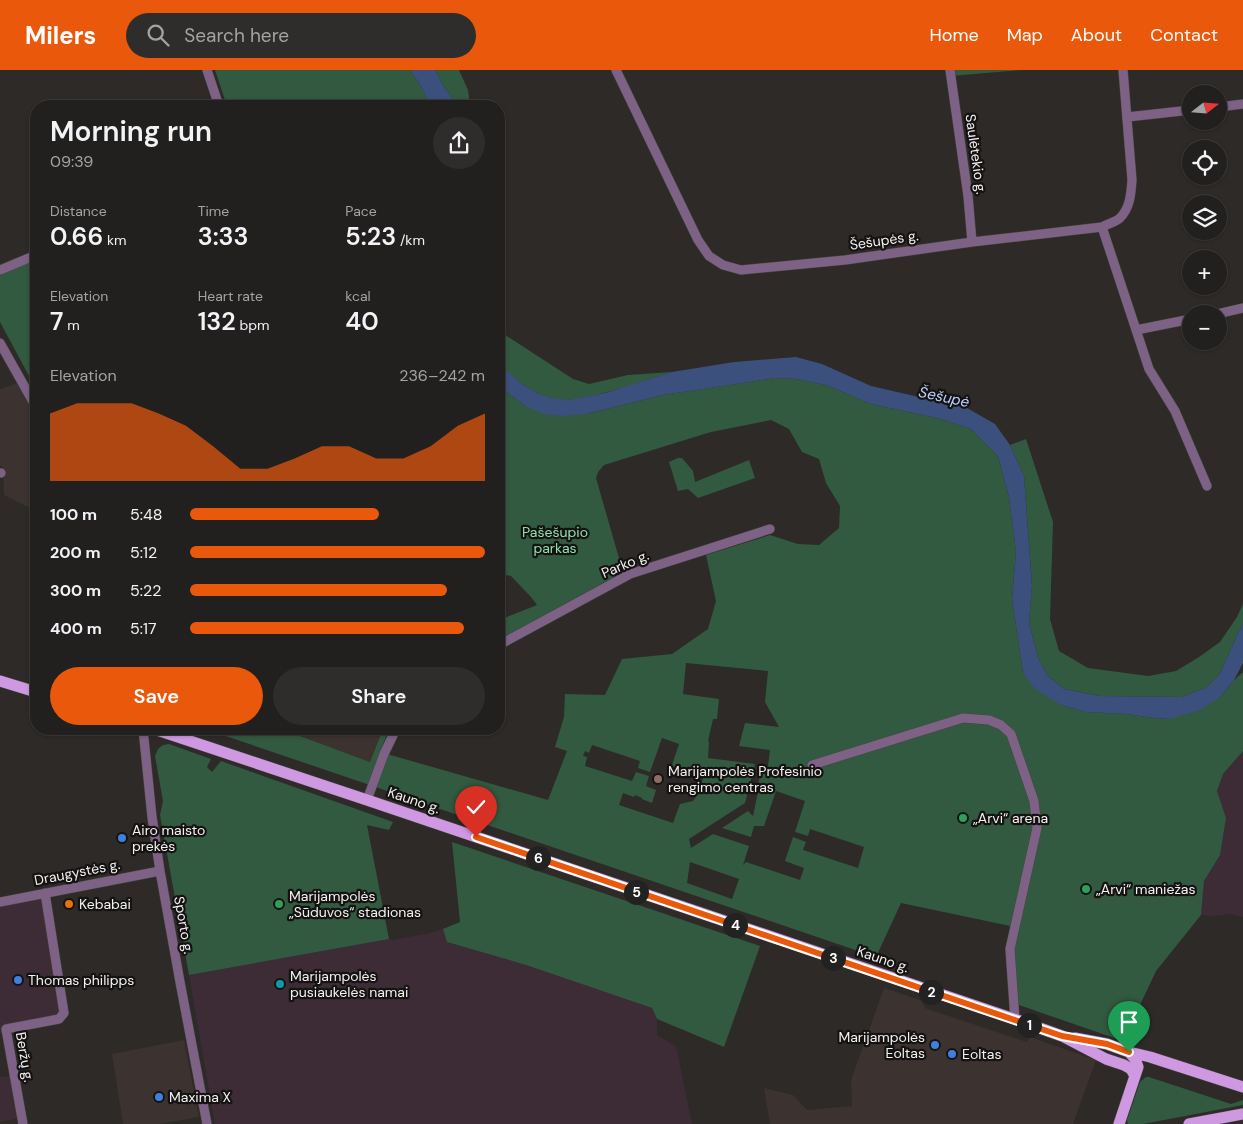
<!DOCTYPE html>
<meta charset="utf-8">
<style>
:root{--surface:#22201e;--page:#2e2d2b;--text:#f1f3f6;--muted:#a2a3a4;--line:#3f3e3c;--accent:#ea580c}
body{margin:0;font-family:"DM Sans",sans-serif;background:var(--page);color:var(--text);height:100vh;display:flex;flex-direction:column;font-size:19px;white-space:nowrap}
*{box-sizing:border-box;margin:0}
p{font-size:16px;color:var(--muted)}
.icon{flex:none;width:28px;height:28px;fill:none;stroke:currentColor;stroke-width:2;stroke-linecap:round;stroke-linejoin:round}
.map{position:relative;flex:1;overflow:hidden}
.side{position:absolute;left:30px;top:30px;width:475px;height:635px;display:flex;flex-direction:column;background:var(--surface);border-radius:20px;box-shadow:0 1px 4px #0004,0 0 0 1px var(--line)}
.side>*{flex:none}
.needle{width:32px;rotate:73deg}
.tools{position:absolute;left:1182px;top:15px;display:grid;gap:10px}
.tools a{display:grid;place-items:center;width:45px;height:45px;border-radius:50%;background:var(--surface);box-shadow:0 1px 4px #0004,0 0 0 1px var(--line);font-size:25px}
.pin{position:absolute;display:grid;place-items:center;width:42px;height:42px;color:#fff;margin:-51px -21px;border-radius:50% 50% 50% 0;rotate:-45deg;box-shadow:0 0 5px #0007}
.pin .icon{rotate:45deg}
.km{position:absolute;width:25px;height:25px;margin:-12px;border-radius:50%;background:#222;color:#fff;font-size:14px;line-height:25px;text-align:center}
.round{display:grid;place-items:center;flex:none;width:52px;height:52px;border-radius:26px;background:var(--page)}
.headline{display:flex;align-items:center;justify-content:space-between;height:85px;padding:0 20px}
h1{font-size:28px;font-weight:600;line-height:38px}
.figures{display:grid;grid-template-columns:repeat(3,1fr);gap:8px;height:85px;padding:5px 20px}
.figures div{display:grid;align-content:center}
.figures b{font-size:25px;font-weight:600}
.figures small{font-size:14px;font-weight:400}
.figures p{font-size:14px}
.chart{height:140px;padding:10px 20px}
.chart p{display:flex;justify-content:space-between}
.chart svg{width:100%;height:90px;margin-top:5px;fill:var(--accent);opacity:.7}
.primary-button{display:flex;gap:10px;margin-top:auto;padding:10px 20px}
.primary-button a{flex:1;height:58px;border-radius:30px;background:var(--accent);color:#fff;font-size:20px;font-weight:600;line-height:58px;text-align:center}
.primary-button a+a{background:var(--page);color:var(--text)}
ul{padding:0 20px;list-style:none;font-size:16px}
li{display:grid;grid-template-columns:80px 60px 1fr;align-items:center;height:38px}
li i{height:12px;border-radius:6px;background:var(--accent)}
header{display:flex;align-items:center;gap:30px;box-sizing:border-box;height:70px;padding:0 25px;background:var(--accent);color:#fff}
header strong{font-size:24px}
nav{display:flex;gap:28px;margin-inline-start:auto;font-size:18px}
.search{width:350px;height:45px;background:var(--page);display:flex;align-items:center;gap:12px;box-sizing:border-box;padding:0 18px;border-radius:28px;color:var(--muted);font-size:19px}
.map>svg:first-child{display:block}
.built{fill:#3c322f}
.industrial{fill:#3d2c36}
.green{fill:#325a40;fill-rule:evenodd}
.water{fill:#3b507c}
.lines{fill:none;stroke-linecap:round;stroke-linejoin:round}
.minor-casing{stroke:#494644;stroke-width:10}
.major-casing{stroke:#494644;stroke-width:12}
.minor{stroke:#7d6286;stroke-width:9}
.major{stroke:#cf99e1;stroke-width:11}
.route-casing{stroke:#fff;stroke-width:10}
.route{stroke:#ea580c;stroke-width:6}
.education-dot{fill:#8d6e63;stroke:#141312;stroke-width:2}
.leisure-dot{fill:#2e9e5b;stroke:#141312;stroke-width:2}
.shop-dot{fill:#3f7fe0;stroke:#141312;stroke-width:2}
.food-dot{fill:#e8710a;stroke:#141312;stroke-width:2}
.culture-dot{fill:#0f9aa8;stroke:#141312;stroke-width:2}
.labels{text-anchor:middle;dominant-baseline:central;stroke-width:4.5;stroke-linejoin:round;paint-order:stroke}
.street-label{font-size:14px;fill:#f4f1f0;stroke:#141312}
.park-label{font-size:14px;fill:#91e0ab;stroke:#141312}
.poi-label{font-size:14px;fill:#f4f1f0;stroke:#141312;text-anchor:start}
.water-label{font-size:15px;font-style:italic;fill:#bbd1fc;stroke:#141312}
</style>
<header>
<strong>Milers</strong>
<div class="search"><svg class="icon" aria-label="search" viewBox="0 0 24 24"><circle cx="10" cy="10" r="6"/><path d="M15 15l6 6"/></svg>Search here</div>
<nav><a>Home</a><a>Map</a><a>About</a><a>Contact</a></nav>
</header>
<div class="map">
<svg width="1243" height="1054" viewBox="0 0 1243 1054">
<rect width="100%" height="100%" fill="#2d2a28"/>
<path class="built" d="M17,313L36,347V441L4,425L3,398L0,395V319Z
M281,659H383L370,692Z
M884,918L920,930L922,932L925,938L1027,972L1030,967L1096,990L1073,1054H770L764,1018L793,1025L807,1040L852,1036L851,1010Z
M184,970L199,1047L159,1054H123L112,984Z"/>
<path class="industrial" d="M1243,681V847L1231,844L1214,846L1201,845L1204,811L1220,785L1226,748L1217,721L1223,704Z
M45,823L64,943L7,963L0,964V832Z
M443,859L447,872L526,895L652,938L657,949V965L676,976L692,1054H215L189,905L389,869L393,870L430,863Z
M11,1006L19,1048L0,1052V1007Z"/>
<path class="green" d="M215,0H412L411,2C415,8 420,13 423,20C426,25 427,31 429,36H227Z
M435,0H459L468,20L470,36H459L444,17Z
M950,0H1022L951,6Z
M36,185V319L0,252V204Z
M499,261L573,309L589,314L628,305L672,302C644,311 616,321 587,327C581,328 574,330 568,330C541,331 517,312 499,294Z
M776,308L796,309L826,315L871,334L941,349L971,359L998,386L1009,427L1016,482L1012,529L1023,603L1061,635L1086,642L1126,644L1154,648L1169,649L1221,626L1234,610L1243,602V681L1223,704L1217,721L1226,748L1220,785L1204,811L1201,845L1156,901L1123,971L1013,933L1015,857L901,833L876,887L205,659H281L370,692L383,659H389L380,682L548,730L567,681L555,677L564,647L565,624L605,625L622,589L672,584L708,559L716,531L706,485L770,465L798,474L819,475L839,458L840,436L826,413L819,389L802,382L789,359L771,350L711,362L604,395L598,402L596,408L623,502L499,570V547L502,549L537,535L531,527L511,506L499,504V316L525,336L586,344L663,325ZM686,593L768,601L765,632L779,657L745,653L739,676L770,680L768,696L760,695L758,722L753,746L748,741L722,758L751,767L754,756H764L776,721L805,731L795,762L808,766L810,759L864,777L858,798L803,780L806,772L793,767L785,791L804,798L800,810L746,792L743,795L749,776L713,764L691,778L689,769L745,733L755,694L708,688L709,672L708,671L713,649H717L719,629L683,624ZM662,668L679,674L670,701L679,705L681,699L703,708L699,723L693,731L680,734L673,753L619,735L623,723L634,727L635,725L642,728V729L652,733L656,720L646,716L649,706L636,702L632,711L585,696L587,687L583,686L585,681L589,683L592,675L640,691L638,698L650,702ZM690,792L739,809L732,829L687,813Z
M1026,369L1053,452L1050,549L1059,581L1088,598L1148,606L1176,601L1199,587L1220,572L1237,547L1243,534V554L1235,570L1219,605L1207,617L1182,627L1100,626L1064,619L1048,606L1038,588L1029,553L1032,515L1024,406L1010,375Z
M678,388H682L693,401L695,412L749,390L755,408L698,428L688,419L678,421L669,392Z
M169,674L211,689L207,697L212,702L221,691L393,752L389,760L367,755L389,869L189,905L160,745L163,731L155,686L158,679L163,675Z
M452,772L760,876L724,977L657,949L652,938L526,895L447,872L443,859L460,852Z
M1146,1007H1149L1231,1034L1243,1030V1035L1143,1054H1128L1127,1050L1140,1012Z"/>
<path class="water" d="M412,0H435L444,17L459,36H429C427,31 426,25 423,20C420,13 415,8 411,2Z
M796,287L822,294L871,316L967,338L995,354L1010,375L1024,406L1032,516L1029,553L1038,588L1048,606L1064,619L1100,626L1182,627L1207,617L1219,605L1235,570L1243,554V593L1234,610L1221,626L1200,640L1169,649L1154,648L1126,644L1086,642L1061,635L1035,619L1023,603L1012,529L1016,482L1009,427L998,386L971,359L941,349L871,334L826,315L796,309L776,308L710,318L663,325L586,344L563,346L544,344L525,336L499,316V294L522,314L537,323L551,328L569,330L605,323L672,302L734,292Z"/>
<g class="lines">
<g class="minor-casing">
<path id="minor" d="M207,0L219,36
M616,0L698,170L709,186L723,195L741,200L845,190L972,172L1102,157C1107,154 1116,152 1120,148C1130,138 1131,124 1132,110L1123,0
M950,0L968,126L972,172
M1219,37L1243,34
M1127,47L1191,40
M1102,157L1149,299L1175,341L1207,416
M0,200L36,185
M1217,244L1243,238
M1136,260L1191,249
M0,273L36,337
M0,403H1
M499,575L630,504L770,459
M143,659L152,747L160,801L180,912L207,1054
M812,695L963,648L989,650L1001,655L1011,664L1034,731L1037,758L1010,879L1015,950
M367,730L384,684L396,659
M0,832L160,801
M23,1054L6,959L59,949L64,943L45,823"/>
</g>
<g class="major-casing">
<path id="major" d="M0,611L36,622
M154,659L367,730L1023,952L1062,966L1106,989L1124,995L1131,999L1135,1006
M1075,968L1107,974L1129,982L1150,987L1243,1017
M1119,1054L1138,997L1135,989L1129,982
M1189,1054L1243,1044"/>
</g>
<use href="#minor" class="minor"/>
<use href="#major" class="major"/>
</g>
<g class="lines">
<g class="route-casing">
<path id="route" d="M476,767L1062,966L1107,974L1129,982"/>
</g>
<use href="#route" class="route"/>
</g>
<circle class="education-dot" cx="658" cy="709" r="5"/>
<g class="leisure-dot">
<circle cx="963" cy="748" r="5"/>
<circle cx="1086" cy="819" r="5"/>
<circle cx="279" cy="834" r="5"/>
</g>
<g class="shop-dot">
<circle cx="122" cy="768" r="5"/>
<circle cx="18" cy="910" r="5"/>
<circle cx="935" cy="975" r="5"/>
<circle cx="952" cy="984" r="5"/>
<circle cx="159" cy="1027" r="5"/>
</g>
<circle class="food-dot" cx="69" cy="834" r="5"/>
<circle class="culture-dot" cx="280" cy="914" r="5"/>
<g class="labels">
<g class="street-label">
<text transform="translate(976 84) rotate(82)">Saulėtekio g.</text>
<text transform="translate(884 170) rotate(-8)">Šešupės g.</text>
<text transform="translate(625 494) rotate(-23)">Parko g.</text>
<text transform="translate(414 730) rotate(19)">Kauno g.</text>
<text transform="translate(77 802) rotate(-11)">Draugystės g.</text>
<text transform="translate(184 855) rotate(80)">Sporto g.</text>
<text transform="translate(883 889) rotate(19)">Kauno g.</text>
<text transform="translate(25 987) rotate(80)">Beržų g.</text>
</g>
<g class="park-label">
<text x="555" y="462">Pašešupio<tspan x="555" dy="16">parkas</tspan></text>
</g>
<g class="poi-label">
<text x="668" y="701">Marijampolės Profesinio<tspan x="668" dy="16">rengimo centras</tspan></text>
<text x="973" y="748">„Arvi“ arena</text>
<text x="132" y="760">Airo maisto<tspan x="132" dy="16">prekės</tspan></text>
<text x="1096" y="819">„Arvi“ maniežas</text>
<text x="289" y="826">Marijampolės<tspan x="289" dy="16">„Sūduvos“ stadionas</tspan></text>
<text x="79" y="834">Kebabai</text>
<text x="290" y="906">Marijampolės<tspan x="290" dy="16">pusiaukelės namai</tspan></text>
<text x="28" y="910">Thomas philipps</text>
<text x="925" y="967" text-anchor="end">Marijampolės<tspan x="925" dy="16">Eoltas</tspan></text>
<text x="962" y="984">Eoltas</text>
<text x="169" y="1027">Maxima X</text>
</g>
<g class="water-label">
<text transform="translate(944 327) rotate(12)">Šešupė</text>
</g>
</g>
</svg>
<div class="tools">
<a><svg class="needle" viewBox="-14 -14 28 28"><path d="M0-13l5 13h-10z" fill="#e53935"/><path d="M0 13l5-13h-10z" fill="#a2a3a4"/></svg></a>
<a><svg class="icon" aria-label="locate" viewBox="0 0 24 24"><circle cx="12" cy="12" r="6"/><path d="M12 2v4M12 18v4M2 12h4M18 12h4"/></svg></a>
<a><svg class="icon" aria-label="layers" viewBox="0 0 24 24"><path d="M12 4l9 5-9 5-9-5zM3 14l9 5 9-5"/></svg></a>
<a>+</a>
<a>−</a>
</div>
<div class="pin" style="left:1129px;top:982px;background:#1e9e55"><svg class="icon" aria-label="arrive" viewBox="0 0 24 24"><path d="M6 21V4h12l-3 4 3 4H6"/></svg></div>
<div class="pin" style="left:476px;top:767px;background:#d93025"><svg class="icon" aria-label="check" viewBox="0 0 24 24"><path d="M5 12l5 5 9-10"/></svg></div>
<b class="km" style="left:1029px;top:955px">1</b>
<b class="km" style="left:931px;top:922px">2</b>
<b class="km" style="left:833px;top:888px">3</b>
<b class="km" style="left:735px;top:855px">4</b>
<b class="km" style="left:636px;top:822px">5</b>
<b class="km" style="left:538px;top:788px">6</b>
<section class="side">
<div class="headline"><div><h1>Morning run</h1><p>09:39</p></div><a class="round"><svg class="icon" aria-label="share" viewBox="0 0 24 24"><path d="M12 15V3M7 8l5-5 5 5M5 13v7h14v-7"/></svg></a></div>
<div class="figures">
<div><p>Distance</p><b>0.66<small> km</small></b></div>
<div><p>Time</p><b>3:33</b></div>
<div><p>Pace</p><b>5:23<small> /km</small></b></div>
</div>
<div class="figures">
<div><p>Elevation</p><b>7<small> m</small></b></div>
<div><p>Heart rate</p><b>132<small> bpm</small></b></div>
<div><p>kcal</p><b>40</b></div>
</div>
<div class="chart"><p><span>Elevation</span>236–242 m</p>
<svg viewBox="0 0 160 44" preserveAspectRatio="none"><path d="M0 44V11L10 6L20 6L30 6L40 11L50 17L60 27L70 38L80 38L90 33L100 27L110 27L120 33L130 33L140 27L150 17L160 11V44z"/></svg>
</div>
<ul>
<li><b>100 m</b>5:48<i style="width:64%"></i></li>
<li><b>200 m</b>5:12<i style="width:100%"></i></li>
<li><b>300 m</b>5:22<i style="width:87%"></i></li>
<li><b>400 m</b>5:17<i style="width:93%"></i></li>
</ul>
<div class="primary-button"><a>Save</a><a>Share</a></div>
</section>
</div>
